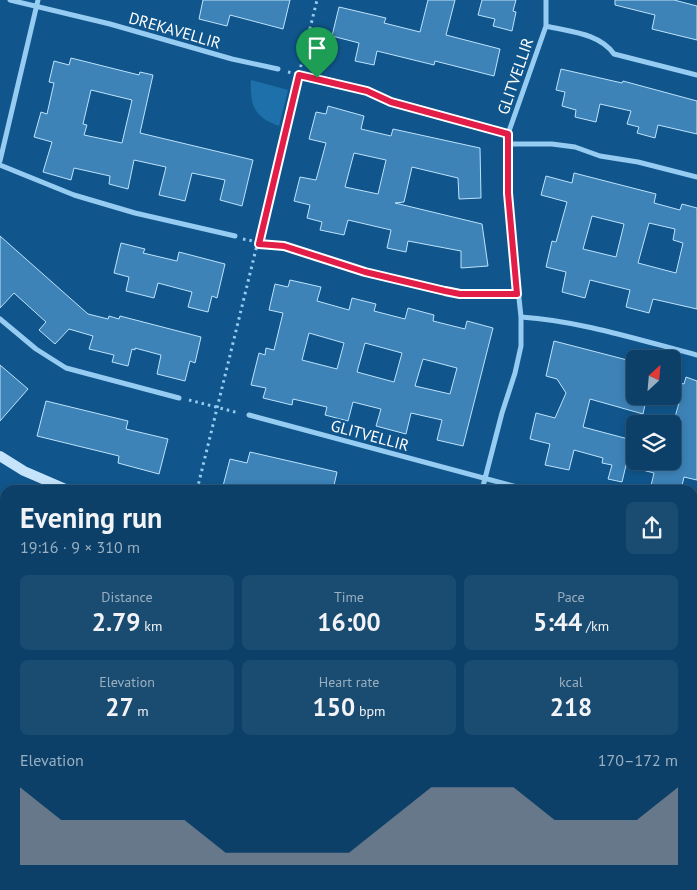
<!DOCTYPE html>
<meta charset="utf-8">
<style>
:root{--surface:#0c4069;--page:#1a4b71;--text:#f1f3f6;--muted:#9aafc0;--line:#2c597d;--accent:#8c9099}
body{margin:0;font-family:"PT Sans",sans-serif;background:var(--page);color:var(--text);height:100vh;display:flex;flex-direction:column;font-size:19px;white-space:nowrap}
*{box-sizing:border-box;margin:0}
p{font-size:16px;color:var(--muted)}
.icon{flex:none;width:28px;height:28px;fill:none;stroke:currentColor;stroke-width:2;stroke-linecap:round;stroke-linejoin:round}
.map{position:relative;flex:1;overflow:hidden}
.drawer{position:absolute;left:0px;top:485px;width:698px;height:405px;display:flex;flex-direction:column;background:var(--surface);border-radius:15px 15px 0 0;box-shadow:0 2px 8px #0003,0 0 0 1px var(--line)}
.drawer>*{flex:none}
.needle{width:32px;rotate:26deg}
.buttons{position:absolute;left:626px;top:350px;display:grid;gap:10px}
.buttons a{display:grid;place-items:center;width:55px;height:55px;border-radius:8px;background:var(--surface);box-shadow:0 2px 8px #0003,0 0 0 1px var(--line);font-size:25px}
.pin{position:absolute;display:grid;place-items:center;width:42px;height:42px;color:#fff;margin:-51px -21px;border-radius:50% 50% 50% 0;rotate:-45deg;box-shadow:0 0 5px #0007}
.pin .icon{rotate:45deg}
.round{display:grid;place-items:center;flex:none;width:52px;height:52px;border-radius:8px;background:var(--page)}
.summary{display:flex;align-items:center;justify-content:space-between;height:85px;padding:0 20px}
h1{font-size:28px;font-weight:600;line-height:38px}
.figures{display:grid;grid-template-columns:repeat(3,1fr);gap:8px;height:85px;padding:5px 20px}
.figures div{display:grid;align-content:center;border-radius:8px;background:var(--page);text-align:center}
.figures b{font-size:25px;font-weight:600}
.figures small{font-size:14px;font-weight:400}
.figures p{font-size:14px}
.chart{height:140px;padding:10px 20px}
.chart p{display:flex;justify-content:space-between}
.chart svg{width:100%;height:90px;margin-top:5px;fill:var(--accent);opacity:.7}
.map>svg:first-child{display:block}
.green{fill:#1e70aa}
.building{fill:#3d83b8;stroke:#bde3fd;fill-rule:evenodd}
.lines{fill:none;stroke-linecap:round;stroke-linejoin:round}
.path{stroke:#96ccf2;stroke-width:3;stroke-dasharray:2.5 4;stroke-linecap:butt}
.street{stroke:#96ccf2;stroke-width:5}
.secondary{stroke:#c5e4fc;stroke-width:10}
.route-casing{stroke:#fff;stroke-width:10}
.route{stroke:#e11d48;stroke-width:6}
.labels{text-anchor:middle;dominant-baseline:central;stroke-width:4.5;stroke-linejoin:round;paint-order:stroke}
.street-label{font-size:16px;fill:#fff;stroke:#10568c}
</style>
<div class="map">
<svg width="697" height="890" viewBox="0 0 697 890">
<rect width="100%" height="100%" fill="#10568c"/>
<path class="green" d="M251,80L288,90L279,126C254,117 250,106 251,80Z"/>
<path class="building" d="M203,0H290L283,29L230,15L227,26L199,19Z
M428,0H455L446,35L500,49L494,76L435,61L434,65L377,51L374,65L355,61L359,43L332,36L339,7L386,18L384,23L420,32Z
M482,0H516L513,11L516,12L512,31L493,26L495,19L478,15Z
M615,0H674L697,6V40L652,29L655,15L615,5Z
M71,58L139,75L140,72L153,75L140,133L253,160L242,206L220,200L225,180L192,173L185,201L159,195L166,167L134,160L128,189L109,184L110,176L74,168L71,180L43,172L52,142L34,137L41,112L47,114L54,83L49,82L54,61L69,65ZM91,90L132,100L122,143L84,135L87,125L83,124Z
M561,69L622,83L623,81L697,101V134L658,125L655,138L637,133L639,127L627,124L631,111L600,104L596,122L575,117L576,110L562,106L565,92L556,90Z
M328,106L364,116L361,129L391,136L393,129L480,148L481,198L459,199L458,178L412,167L404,202L395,203L482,224L488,266L461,268V251L408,241L406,252L387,248L391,230L348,220L344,235L320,230L322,222L307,218L310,205L294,201L300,177L316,180L326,143L309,139L316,112L326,114ZM354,153L386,160L378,194L345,187Z
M574,173L656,194L654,203L680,210L682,204L697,208V309L653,299L649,313L626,307L630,290L590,280L585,298L562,292L566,272L546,267L552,241L556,242L567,202L541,195L546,176L572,183ZM592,216L624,224L616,257L583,249ZM649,223L675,229L673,240L683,243L676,273L638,263Z
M0,236L88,314L108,319L109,316L119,319L120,316L201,337L195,363L190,361L185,381L157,374L161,355L135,348V350L132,349L128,366L112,362L114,355L89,349L93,336L69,329L55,344L39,330L46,322L14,293L0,308Z
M121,243L145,249L143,253L177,261L179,252L225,264L217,298L212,296L208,312L188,307L192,292L158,283L154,298L126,291L129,277L114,273Z
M290,280L321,287L317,301L349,310L352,298L376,304L374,311L405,319L408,308L434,315L433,321L465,329L467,321L493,328L463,446L437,440L442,420L411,413L406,434L376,426L381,409L353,402L348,421L325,415L327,407L293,399L292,405L263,398L266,388L251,385L259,353L265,355L266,348L274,350L283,313L269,310L275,284L288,287ZM309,333L344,343L337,369L302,360ZM365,343L402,353L394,382L357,372ZM423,359L457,368L450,394L415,386Z
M554,341L635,362V396H647L643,414L590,399L583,427L632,440L622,482L608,479L612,465L602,463L603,458L574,450L569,470L545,465L550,444L530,439L536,413L555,418L566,393L557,379L546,376Z
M0,365L28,389L0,421Z
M686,377L697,381V480L684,477L681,490H650L654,473L627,466L628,461H672V450L681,419L675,417L679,403L672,402V381L684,384Z
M46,401L128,421L126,429L168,439L159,474L118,463L119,456L37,436Z
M250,452L337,472L333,490H239L223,486L230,459L247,463Z"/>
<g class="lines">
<path class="path" d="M288,72L309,77
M243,239L274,245
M189,400L239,413
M197,490L317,0
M692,737L697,739
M692,757L697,754
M0,839H5
M177,885L190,890
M593,890L611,886"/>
<path class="street" d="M10,0L110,24L232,59L278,69
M546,26C570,32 599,33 614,54L697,75
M317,78L367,91L391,102L508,134
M508,144H552L575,147L600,156L638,162L697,177
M0,161L38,0
M0,165L74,195L135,213L235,236
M283,246L365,272L445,291L460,294H517
M521,317C581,321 639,340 697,355
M0,319L36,349L66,368L179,398
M249,415L528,490
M482,490L502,413L515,373L521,346V317L508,193V134L546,26V0
M692,528L697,529
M0,637L5,639
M0,808L5,787
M526,885L544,890"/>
<path class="secondary" d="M0,456L24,471L68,490
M692,636L697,637
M0,871H5
M116,885L118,890
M0,890H2
M48,890L51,885"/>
</g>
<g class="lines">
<g class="route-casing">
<path id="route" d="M299,75L367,91L391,102L508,134V193L517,294H460L445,291L365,272L284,246L259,244Z"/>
</g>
<use href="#route" class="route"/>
</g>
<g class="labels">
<g class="street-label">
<text transform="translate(175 30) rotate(16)">DREKAVELLIR</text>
<text transform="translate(515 76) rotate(-71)">GLITVELLIR</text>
<text transform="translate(370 435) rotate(15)">GLITVELLIR</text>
</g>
</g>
</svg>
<div class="buttons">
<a><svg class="needle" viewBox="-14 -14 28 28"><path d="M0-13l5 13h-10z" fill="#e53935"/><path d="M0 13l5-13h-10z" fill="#9aafc0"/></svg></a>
<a><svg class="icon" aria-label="layers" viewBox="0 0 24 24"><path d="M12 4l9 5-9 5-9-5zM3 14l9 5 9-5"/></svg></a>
</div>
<div class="pin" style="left:317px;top:78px;background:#1e9e55"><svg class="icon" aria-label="arrive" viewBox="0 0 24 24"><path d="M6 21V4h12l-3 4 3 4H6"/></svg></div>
<section class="drawer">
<div class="summary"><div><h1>Evening run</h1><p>19:16 · 9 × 310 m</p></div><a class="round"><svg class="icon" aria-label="share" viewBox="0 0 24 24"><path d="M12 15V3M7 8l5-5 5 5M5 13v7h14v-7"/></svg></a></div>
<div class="figures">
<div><p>Distance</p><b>2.79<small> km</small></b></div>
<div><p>Time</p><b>16:00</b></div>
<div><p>Pace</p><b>5:44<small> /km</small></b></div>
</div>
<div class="figures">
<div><p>Elevation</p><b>27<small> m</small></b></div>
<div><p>Heart rate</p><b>150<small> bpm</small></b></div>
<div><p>kcal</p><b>218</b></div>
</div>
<div class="chart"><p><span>Elevation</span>170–172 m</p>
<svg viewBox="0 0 160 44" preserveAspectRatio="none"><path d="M0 44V6L10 22L20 22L30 22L40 22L50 38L60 38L70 38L80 38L90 22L100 6L110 6L120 6L130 22L140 22L150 22L160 6V44z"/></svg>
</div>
</section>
</div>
